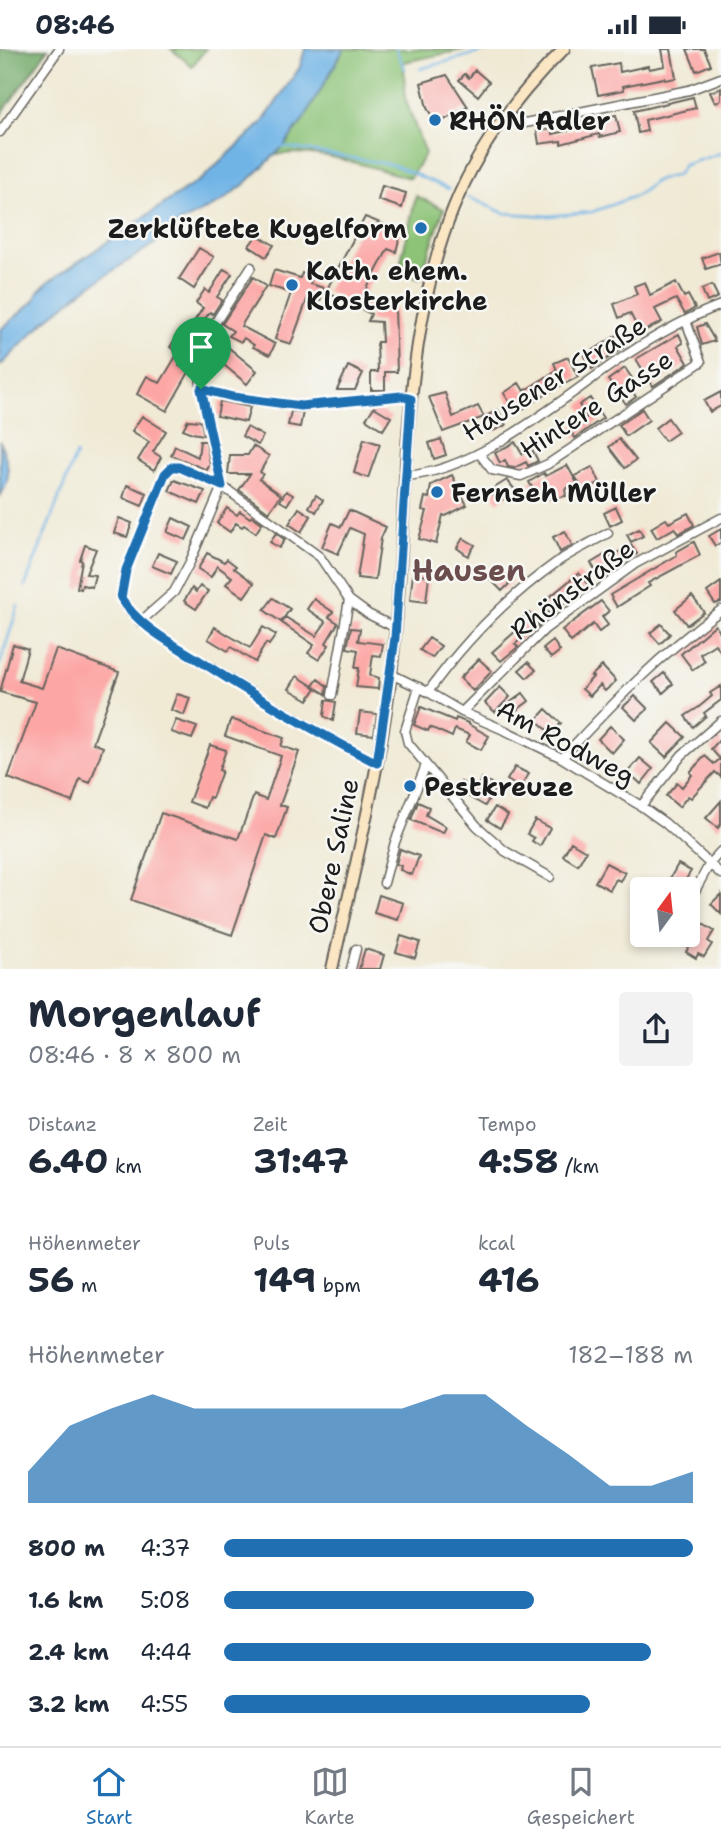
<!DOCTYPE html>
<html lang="de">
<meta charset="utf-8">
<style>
:root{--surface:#fff;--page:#f2f2f3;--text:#1f2937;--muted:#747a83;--line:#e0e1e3;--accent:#1f6fb2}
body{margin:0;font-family:"Shantell Sans",sans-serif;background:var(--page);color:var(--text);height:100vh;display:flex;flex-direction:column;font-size:26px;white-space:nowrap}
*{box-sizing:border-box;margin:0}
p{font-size:23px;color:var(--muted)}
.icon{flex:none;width:38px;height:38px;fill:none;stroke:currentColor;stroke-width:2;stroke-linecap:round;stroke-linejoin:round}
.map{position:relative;height:920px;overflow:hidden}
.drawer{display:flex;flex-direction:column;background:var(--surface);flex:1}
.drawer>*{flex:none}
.needle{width:46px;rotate:15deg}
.buttons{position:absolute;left:630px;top:828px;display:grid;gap:14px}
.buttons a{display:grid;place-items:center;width:70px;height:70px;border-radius:7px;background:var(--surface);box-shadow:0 4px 10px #0003;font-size:35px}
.pin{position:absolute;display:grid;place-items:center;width:60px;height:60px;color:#fff;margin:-72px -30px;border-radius:50% 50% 50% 0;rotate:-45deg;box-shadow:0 0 7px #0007}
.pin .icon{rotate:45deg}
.round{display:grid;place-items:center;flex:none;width:74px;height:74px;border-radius:7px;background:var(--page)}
.summary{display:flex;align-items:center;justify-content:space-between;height:119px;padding:0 28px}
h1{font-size:38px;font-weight:700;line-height:52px}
.metrics{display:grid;grid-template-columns:repeat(3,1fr);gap:10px;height:119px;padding:7px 28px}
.metrics div{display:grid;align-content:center}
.metrics b{font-size:35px;font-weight:700}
.metrics small{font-size:19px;font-weight:400}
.metrics p{font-size:19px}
.chart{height:196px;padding:14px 28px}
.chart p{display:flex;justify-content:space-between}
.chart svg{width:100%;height:126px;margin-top:7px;fill:var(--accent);opacity:.7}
ul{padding:0 28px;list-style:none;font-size:23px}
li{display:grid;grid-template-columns:112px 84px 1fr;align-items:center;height:52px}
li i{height:18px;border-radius:9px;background:var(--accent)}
.status{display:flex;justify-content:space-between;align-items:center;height:49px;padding:0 35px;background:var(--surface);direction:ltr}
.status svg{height:19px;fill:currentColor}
.tabs{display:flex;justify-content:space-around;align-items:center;height:98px;border-top:2px solid var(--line);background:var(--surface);font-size:19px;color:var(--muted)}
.tabs a{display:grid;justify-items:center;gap:4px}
.tabs .current{color:var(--accent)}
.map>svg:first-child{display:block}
.green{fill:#8cc377;stroke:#54704a;stroke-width:2}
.forest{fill:#71a968;stroke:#466242;stroke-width:2}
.water{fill:#70b4e6;stroke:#466881;stroke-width:2}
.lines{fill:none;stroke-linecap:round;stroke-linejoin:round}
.stream{stroke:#70b4e6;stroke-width:2.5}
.building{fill:#fca7a6}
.street-casing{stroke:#66645d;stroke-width:11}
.secondary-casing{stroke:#66645d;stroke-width:14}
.street{stroke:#fff;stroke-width:8}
.secondary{stroke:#fbe6c4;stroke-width:10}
.route-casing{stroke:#fff;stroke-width:14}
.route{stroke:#1f6fb2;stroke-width:9}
.poi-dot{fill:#1f6fb2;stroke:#f6f6f2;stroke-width:2.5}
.labels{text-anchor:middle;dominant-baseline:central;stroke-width:5;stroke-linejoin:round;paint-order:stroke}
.poi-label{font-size:26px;font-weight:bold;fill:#1c1c1c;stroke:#f6f6f2;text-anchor:start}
.street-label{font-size:26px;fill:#1c1c1c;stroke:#f6f6f2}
.quarter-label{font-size:30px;font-weight:bold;fill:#6a4d4c;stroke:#f6f6f2}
</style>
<div class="status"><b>08:46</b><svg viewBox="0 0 49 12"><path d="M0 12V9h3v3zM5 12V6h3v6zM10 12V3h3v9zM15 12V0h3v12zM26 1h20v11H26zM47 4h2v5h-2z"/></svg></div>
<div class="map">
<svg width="721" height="920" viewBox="0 0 721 920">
<rect width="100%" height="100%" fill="#f6f6f2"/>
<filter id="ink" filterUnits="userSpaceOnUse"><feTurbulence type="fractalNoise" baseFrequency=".0143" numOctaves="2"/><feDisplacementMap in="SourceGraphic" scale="14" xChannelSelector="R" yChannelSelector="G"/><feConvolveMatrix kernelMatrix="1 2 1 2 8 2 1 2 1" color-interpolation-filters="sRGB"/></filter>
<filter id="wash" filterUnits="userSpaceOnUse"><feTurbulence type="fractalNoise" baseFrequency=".00686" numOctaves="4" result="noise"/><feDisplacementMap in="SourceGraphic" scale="28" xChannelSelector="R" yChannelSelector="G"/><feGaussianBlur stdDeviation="1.57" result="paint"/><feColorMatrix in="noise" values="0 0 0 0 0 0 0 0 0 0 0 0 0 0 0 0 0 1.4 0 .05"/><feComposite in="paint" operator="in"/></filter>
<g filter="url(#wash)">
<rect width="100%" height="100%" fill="#f0ead5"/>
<path class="green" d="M171,0H206L192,17Z
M344,0H467L404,13L405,49L425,105L410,129C366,118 319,98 273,106L283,98L304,70Z
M416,147L444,160L420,229C411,229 403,220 401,212Z"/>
<path class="forest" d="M0,0H48L0,67Z"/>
<path class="water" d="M305,0H344L304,70L283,98L246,134L221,153L174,177L160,191L82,242L44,273L0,317V281L34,252L38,243L48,233L204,128L262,74L300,18Z
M0,392C7,412 14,427 0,447Z"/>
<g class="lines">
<path class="stream" d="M396,0L405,20
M420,20L492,0
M280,97L394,116L449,140
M468,148L504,164L548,167L592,163L638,146L655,132L677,126L684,116L721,104
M25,537L76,405
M0,615L18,557"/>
</g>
<g id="blocks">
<path class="building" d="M662,0H671L676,29L665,31L664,29L623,37L624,41L598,46L592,19L619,14L620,23L648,17L649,20L665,17Z
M687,0H704L711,16L696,22Z
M475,21L489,33L478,47L459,31L465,25L469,29Z
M447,26L468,58L437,75L427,59L421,34Z
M721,39V51L715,54L710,43Z
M693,48L696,59L645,71L647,82L638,84L634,62Z
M616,66L620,83L600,88L599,85L561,95V92L539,95L537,82L552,80L553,85L576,80L574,74Z
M382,137L406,144L402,159L378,151Z
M365,168L401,182L396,203L388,200L363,247L377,254L395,258L397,323H385V341H371V323H378L377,293H382L381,273L368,272L371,265L326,242Z
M257,186L274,196L266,208L249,197Z
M199,199L214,208L194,240L179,230Z
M719,203L721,215L706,220L702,209Z
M224,220L232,225L217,248L222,251L213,265L210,263L201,275L195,271L203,259L196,254L205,240L209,244Z
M274,221L300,229L302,224L312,228L310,235L324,239L320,252L308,248L291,295L275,290L291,244L269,237Z
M253,228L266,237L241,277L275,295L270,306L253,298L254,296L244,289L241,293L229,287L233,282L222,275Z
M645,233L650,246L676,233L684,248L688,246L695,259L685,265L676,250L655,260L662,273L640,284L630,264L619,269L614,255L637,245L634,237Z
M712,236L718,248L707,253L702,240Z
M705,275L715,292L702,296L697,278Z
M619,285L626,297L592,320L584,307Z
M679,285L683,294L678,297L688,314L653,337L636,310Z
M178,286L193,297L179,317L189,323L167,362L137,345L147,327L160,334L178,304L170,298Z
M223,294L257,322L247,335L213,307Z
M568,308L578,328L558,338L516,364L504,344L519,334L524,342L557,321L554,314Z
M348,317L363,324L355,341H337Z
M625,319L634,332L628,335L636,348L626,355L608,331Z
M721,343V357L710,363L704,352Z
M445,344L453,368L478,357L484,368L443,383L429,348Z
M590,349L603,369L575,389L569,380L587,368L579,356Z
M220,352L250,358L246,373L217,367Z
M374,358L391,368L383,381L366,370Z
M642,360L649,371L626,387L619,376Z
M498,361L506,376L493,382L486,367Z
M291,362L303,363L300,378L288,376Z
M142,367L166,382L153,403L161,408L154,421L138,411L149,393L132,382Z
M668,369L678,383L665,392L655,379Z
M188,371L201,372L204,386L192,384L183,380Z
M247,378L263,387L258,396L242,387Z
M364,390L380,395L368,429L354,424Z
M441,390L446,406L434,410L429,394Z
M619,390L636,411L625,419L609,398Z
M200,392H206L210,415L207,421L171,406L175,397L198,408Z
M515,393L522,405L532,400L538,412L528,417L526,413L514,419L508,418L505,411L500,414L495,404Z
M253,397L269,407L260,423L263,425L259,430L281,446L269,463L239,441L250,425H228L230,406H248Z
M567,416L577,434L565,440L566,447L550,450L548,438L536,445L529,433L544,424L546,427Z
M592,418L600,433L584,442L575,427Z
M452,426L467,456L446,467L443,466L436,495L419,490L427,462L422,461L425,448L429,449L431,436Z
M174,431L205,442L199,455L169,442Z
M507,431L516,442L498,453L491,441Z
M127,436L147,444L142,457L123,449Z
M286,442L293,446L287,456L280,452Z
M316,446L323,451L316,463L309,458Z
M616,458L622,471L610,477L604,464Z
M227,459L237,466L240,462L250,469L252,467L262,474L256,484L244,476L242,478L236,474L230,483L217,474Z
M299,459L311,467L301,483L289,475Z
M349,461L386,478L381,489L375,531L357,529L364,485L350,479L338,505L322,498L332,474L341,478Z
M688,464L694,476L678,485L675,479L657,489L651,479L666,470L669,474Z
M119,469L132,474L127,488L114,484Z
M173,469L192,478L186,491L167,483Z
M639,480L643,487L631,493L627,486Z
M721,480V494L715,497L709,487Z
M565,482L572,496L560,503L553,488Z
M276,484L285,491L279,499L270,493Z
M463,489L475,496L468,507L457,499Z
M694,493L700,506L648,534L650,537L617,558L610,546L677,506L676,503Z
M85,496L96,500L86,525L95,526L92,538L82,536L81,540L77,539L82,512L80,511Z
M631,496L637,505L599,527L591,514L608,504L610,508Z
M158,504L177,512L171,525L152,517Z
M207,504L224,513L227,510L236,517L234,519L254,534L244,548L226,535L232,528L217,517L211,528L198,520Z
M498,517L512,532L502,542L487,527Z
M579,524L588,536L550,566L541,555Z
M413,525L429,527L426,553L410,551Z
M721,533V553L715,555L707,543Z
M200,537L208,542L196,560L184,552L192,539L196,543Z
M692,547L704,563L687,576L675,561Z
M273,549L290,560L281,573L264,561Z
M314,550L333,563L329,568L338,574L326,594L329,596L319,611L308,604L314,596L282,574L285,568L316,587L326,573L307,560Z
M601,552L609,562L602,568L608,576L599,583L593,575L571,593L562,581Z
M529,564L539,576L515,595L518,598L501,612L492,603L517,581L514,577Z
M661,575L670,585L660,595L650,584Z
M715,576L721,584V603L715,595L700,605L705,612L693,621L681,605Z
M215,578L250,599L263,578L276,586L269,596L266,594L255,613L231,598L228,602L208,590Z
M351,579L360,580L358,592L383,595L381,607L373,606L370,626L379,629L378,640L356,638L359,619H355L358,601L347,599Z
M429,589L441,597L432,609L420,601Z
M553,592L560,602L551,609L543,600Z
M13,595L28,600L19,632L42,639L56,600L119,623L93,694L103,698L90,734L80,730L72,753L8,729L36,653L0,643Z
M479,610L492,622L473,642L460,629Z
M528,613L536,621L527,629L519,621Z
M602,617L616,632L605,642L600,636L590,647L582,640L593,628L591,627Z
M664,624L673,635L663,644L653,633Z
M297,627L316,639L308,651L289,640Z
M318,630L327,637L326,645L313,637Z
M721,637V651L704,664L706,667L693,678L685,667L699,658L712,647L710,644Z
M500,638L510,648L495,663L485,654Z
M523,644L529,652L517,661L511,653Z
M177,645L190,649L184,666L171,661Z
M635,647L648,660L636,671L623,658Z
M326,651L336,653L333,672L324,667Z
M421,658L455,672L456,669L468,674V675L489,687L481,701L466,693L470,686L455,680L452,688L430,678L428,682L414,676Z
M546,660L561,674L552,685L536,671Z
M360,663L377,665L374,686L357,684Z
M231,670L284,689L281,697L299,703L280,756L287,758L276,790L266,786L232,886L131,851L161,764L238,790L254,746L266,751L281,707L225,687Z
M176,671L197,678L192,690L171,683Z
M670,674L685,688L666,708L651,694Z
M610,677L624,690L612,704L598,690Z
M721,689V728L715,723L691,749L688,747L679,758L666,747L677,734L682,738L692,726L690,723L705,707L714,715L720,710L711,700Z
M210,696L226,701L219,721L222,722L212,749L209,748L205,759L189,753Z
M640,709L653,720L641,735L628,723Z
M515,718L529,725L520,739L507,731Z
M482,729L496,737L485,757L457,741L461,733L475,741Z
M721,752V775L718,779L706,769Z
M418,753L429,758L426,766L446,778L443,784L411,771Z
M495,758L508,766L500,779L487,771Z
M535,771L550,779L540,797L532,792L534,789L527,785Z
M571,793L586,802L578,816L563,807Z
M400,800L419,807L412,826L400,821L401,817L396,815Z
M606,814L625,824L620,832L616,830L610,841L595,833Z
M678,815L691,822L680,840H664Z
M721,845V865L711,855Z
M379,846L403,854L398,871L374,864Z
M703,875L714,882L708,892L712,895L704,908L698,905L696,909L686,903Z
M401,887L420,893L415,909L396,903Z
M365,900L384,906L380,920H359Z"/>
</g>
</g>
<g filter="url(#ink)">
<use href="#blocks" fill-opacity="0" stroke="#66645d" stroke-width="2"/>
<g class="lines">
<g class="street-casing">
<path id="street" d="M506,67L525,74L689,41L721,29
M0,83L59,0
M251,218L199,299L201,340L233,348L301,357L400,347L411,350
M201,340L222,437L320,508L349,551L368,565L396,579
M479,404L492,421L521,427L548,415L701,313L686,272
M406,427C482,421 564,347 626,306C655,287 689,268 721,256
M140,573L174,543L190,513L222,437L179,418H172L165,425L126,521L121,549C139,578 172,594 200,612C258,648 316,683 377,714
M391,625L428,643L462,663L504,681L562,709L641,757L665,774L721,825
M419,638L405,682L408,694L477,777L505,802L550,828
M428,643C463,594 508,548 557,513C573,502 591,494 608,484
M332,646L349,551
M462,663L545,580L635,515L721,469
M562,709C614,653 659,606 721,561
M641,757L682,706L721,672
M384,834L395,793L426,716
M688,855L710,814L721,802
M351,920L356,900"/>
</g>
<g class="secondary-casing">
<path id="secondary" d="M332,920C354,822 379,724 391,625C410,474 396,302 453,160C477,100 518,45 564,0"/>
</g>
<use href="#street" class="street"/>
<use href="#secondary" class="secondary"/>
</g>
</g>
<g class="lines" filter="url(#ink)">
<g class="route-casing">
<path id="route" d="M201,340L233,348L301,357L401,347L411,350L395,589L377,714C316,683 257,649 200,612C172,594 139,578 121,549L126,521L165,425L172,418H179L222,437Z"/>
</g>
<use href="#route" class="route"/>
</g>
<g class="poi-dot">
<circle cx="435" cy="71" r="7"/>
<circle cx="421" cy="179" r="7"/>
<circle cx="292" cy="236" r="7"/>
<circle cx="437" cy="443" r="7"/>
<circle cx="410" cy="737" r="7"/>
</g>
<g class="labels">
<g class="poi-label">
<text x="449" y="71">RHÖN Adler</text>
<text x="407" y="179" text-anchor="end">Zerklüftete Kugelform</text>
<text x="306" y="221">Kath. ehem.<tspan x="306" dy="30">Klosterkirche</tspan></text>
<text x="451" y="443">Fernseh Müller</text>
<text x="424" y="737">Pestkreuze</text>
</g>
<g class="street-label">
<text transform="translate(554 329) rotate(-32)">Hausener Straße</text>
<text transform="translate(596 355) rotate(-33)">Hintere Gasse</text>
<text transform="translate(572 540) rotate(-37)">Rhönstraße</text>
<text transform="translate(566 693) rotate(28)">Am Rodweg</text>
<text transform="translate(333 807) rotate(-78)">Obere Saline</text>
</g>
<g class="quarter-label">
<text x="469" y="521">Hausen</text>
</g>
</g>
</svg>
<div class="buttons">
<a><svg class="needle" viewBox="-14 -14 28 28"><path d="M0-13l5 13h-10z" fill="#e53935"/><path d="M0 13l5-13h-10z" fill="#747a83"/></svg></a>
</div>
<div class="pin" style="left:201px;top:340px;background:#1e9e55"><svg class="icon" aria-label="arrive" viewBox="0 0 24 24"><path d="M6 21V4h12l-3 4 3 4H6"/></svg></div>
</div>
<section class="drawer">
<div class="summary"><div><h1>Morgenlauf</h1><p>08:46 · 8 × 800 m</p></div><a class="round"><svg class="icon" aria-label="share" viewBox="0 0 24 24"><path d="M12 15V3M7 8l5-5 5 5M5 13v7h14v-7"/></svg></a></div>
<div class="metrics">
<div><p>Distanz</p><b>6.40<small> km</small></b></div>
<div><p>Zeit</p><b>31:47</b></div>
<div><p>Tempo</p><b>4:58<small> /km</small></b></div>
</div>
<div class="metrics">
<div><p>Höhenmeter</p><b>56<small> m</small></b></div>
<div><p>Puls</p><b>149<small> bpm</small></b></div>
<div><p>kcal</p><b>416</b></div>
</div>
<div class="chart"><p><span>Höhenmeter</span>182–188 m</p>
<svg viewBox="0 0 160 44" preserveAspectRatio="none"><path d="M0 44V33L10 17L20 11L30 6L40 11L50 11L60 11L70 11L80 11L90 11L100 6L110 6L120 17L130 27L140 38L150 38L160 33V44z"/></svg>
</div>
<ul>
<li><b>800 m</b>4:37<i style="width:100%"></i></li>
<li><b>1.6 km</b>5:08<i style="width:66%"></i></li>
<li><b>2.4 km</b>4:44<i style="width:91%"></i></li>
<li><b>3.2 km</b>4:55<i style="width:78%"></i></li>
</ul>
</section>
<nav class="tabs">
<a class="current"><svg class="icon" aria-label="home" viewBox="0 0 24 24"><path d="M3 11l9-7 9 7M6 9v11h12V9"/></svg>Start</a>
<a><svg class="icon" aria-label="map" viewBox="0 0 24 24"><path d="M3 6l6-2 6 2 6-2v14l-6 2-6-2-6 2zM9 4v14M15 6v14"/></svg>Karte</a>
<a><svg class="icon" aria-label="saved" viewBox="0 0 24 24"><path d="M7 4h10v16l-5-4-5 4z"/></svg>Gespeichert</a>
</nav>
